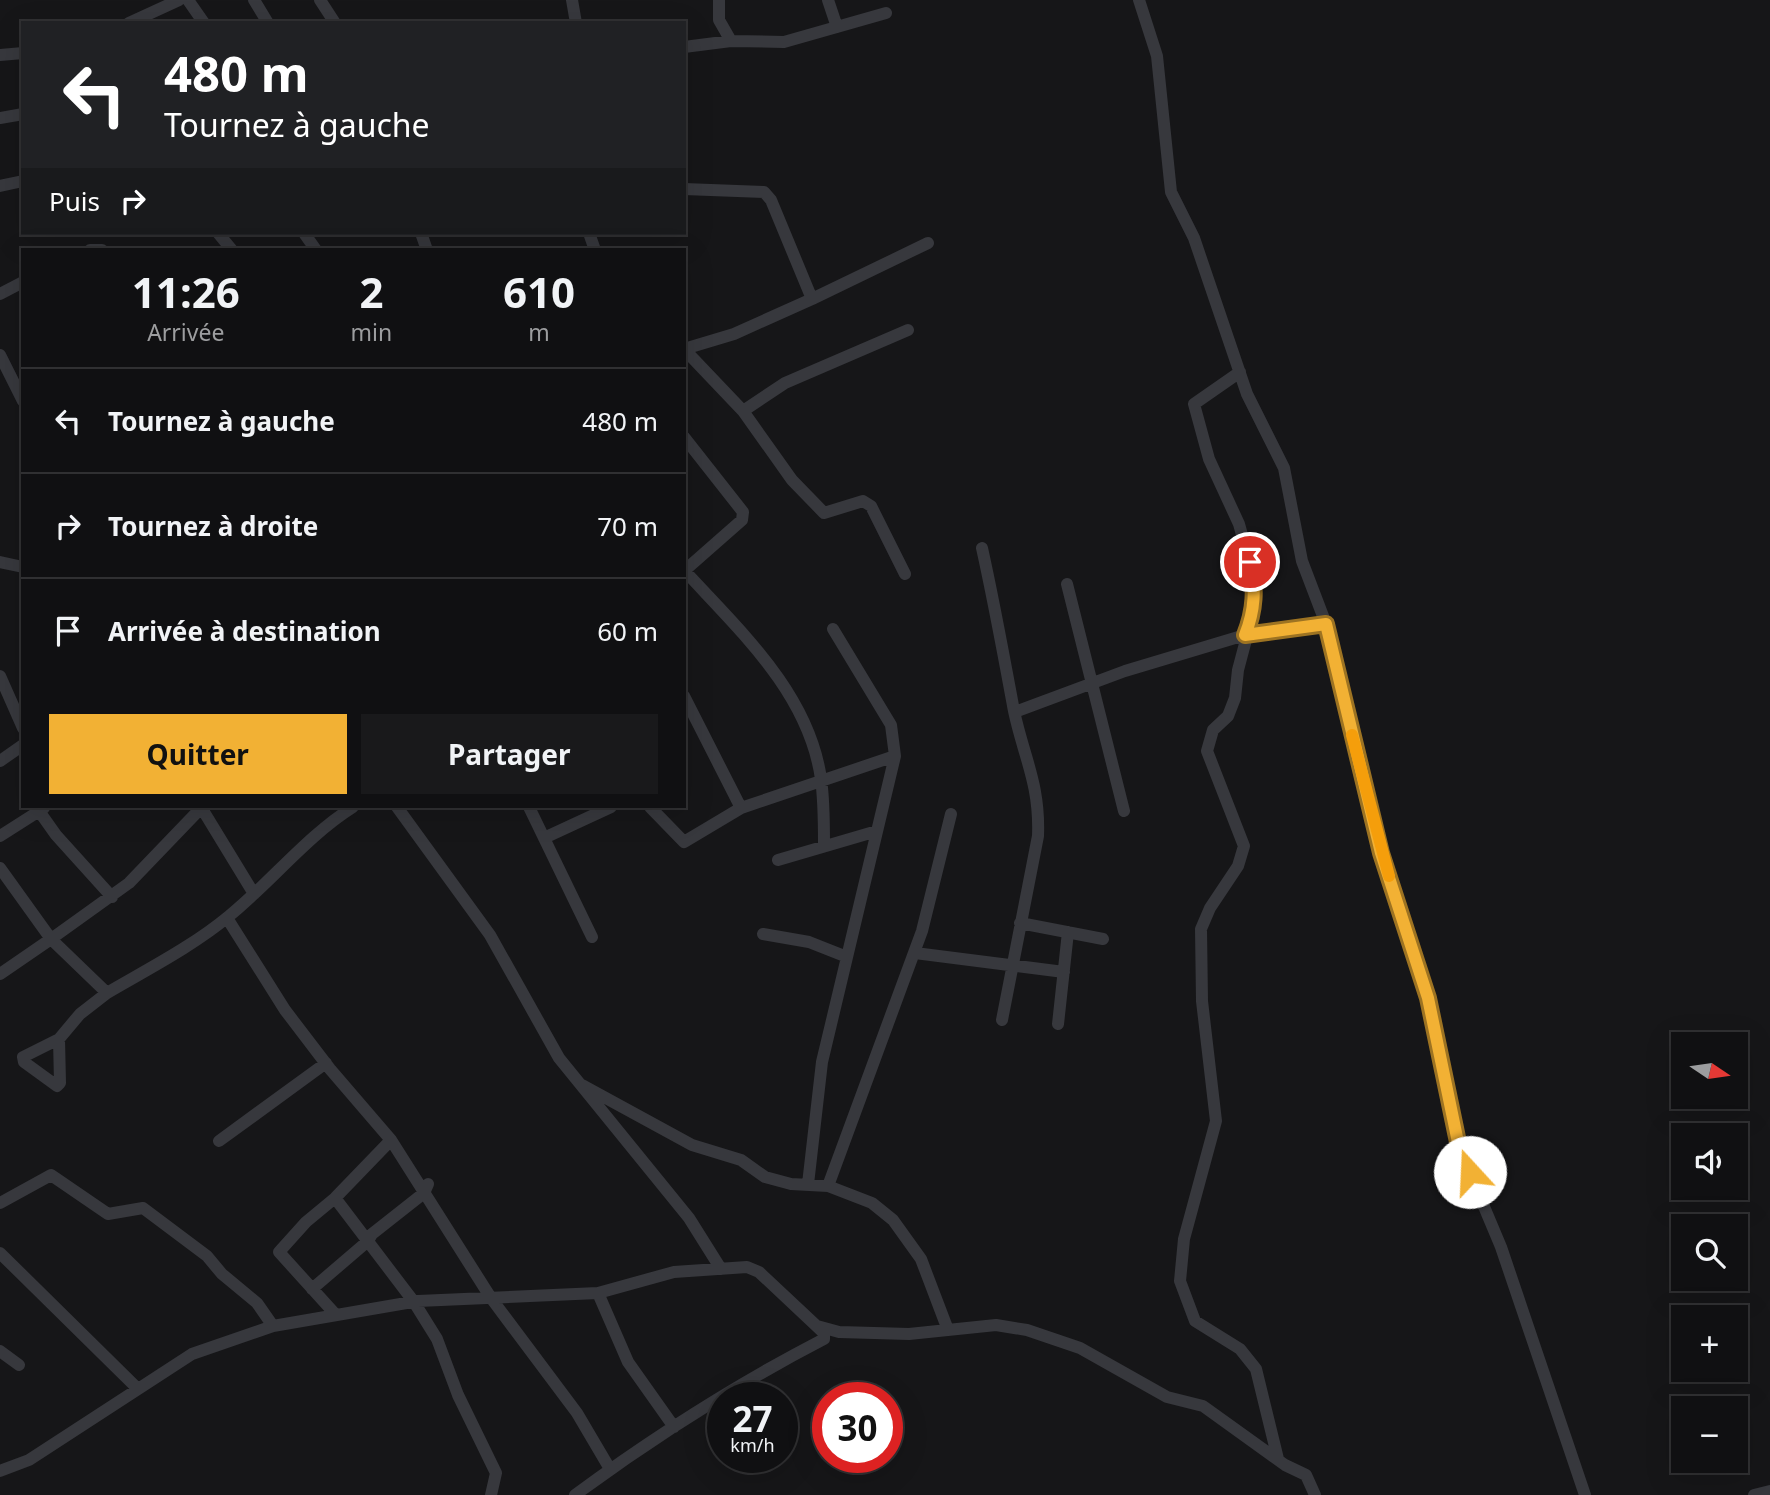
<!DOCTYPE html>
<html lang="fr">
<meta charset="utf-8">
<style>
:root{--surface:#101012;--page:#19191b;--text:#f1f3f6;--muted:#9c9d9f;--line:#303032;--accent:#f2b134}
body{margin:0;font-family:"Noto Sans",sans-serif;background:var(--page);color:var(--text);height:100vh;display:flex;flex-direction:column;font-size:26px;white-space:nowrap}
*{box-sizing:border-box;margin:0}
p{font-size:23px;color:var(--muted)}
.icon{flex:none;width:38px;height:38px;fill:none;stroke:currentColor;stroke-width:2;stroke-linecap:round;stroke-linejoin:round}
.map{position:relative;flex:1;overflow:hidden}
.drawer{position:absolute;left:21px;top:248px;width:665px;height:560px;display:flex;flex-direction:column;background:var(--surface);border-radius:0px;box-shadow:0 7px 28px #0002,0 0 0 2px var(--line)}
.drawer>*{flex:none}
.banner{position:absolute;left:21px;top:21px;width:665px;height:214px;border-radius:0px;box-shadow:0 7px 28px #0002,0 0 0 2px var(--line);background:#202124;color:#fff;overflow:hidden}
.needle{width:46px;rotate:103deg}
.controls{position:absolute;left:1671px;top:1032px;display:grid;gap:14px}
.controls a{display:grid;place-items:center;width:77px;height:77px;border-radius:0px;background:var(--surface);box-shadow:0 7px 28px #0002,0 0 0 2px var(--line);font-size:35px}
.speed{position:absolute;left:707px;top:1382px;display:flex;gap:14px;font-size:35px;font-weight:700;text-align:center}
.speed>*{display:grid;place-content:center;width:91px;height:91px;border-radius:50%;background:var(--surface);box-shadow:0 7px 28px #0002,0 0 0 2px var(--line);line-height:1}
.speed small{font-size:18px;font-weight:400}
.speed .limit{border:10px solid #d22;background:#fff;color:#111}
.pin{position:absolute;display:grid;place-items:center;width:60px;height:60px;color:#fff;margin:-30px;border:4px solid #fff;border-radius:50%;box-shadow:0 2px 7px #0007}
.me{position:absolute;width:77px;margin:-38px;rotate:340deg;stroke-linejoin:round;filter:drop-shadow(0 0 5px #0008)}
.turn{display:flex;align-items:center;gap:24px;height:147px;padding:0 28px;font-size:32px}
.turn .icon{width:91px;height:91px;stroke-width:2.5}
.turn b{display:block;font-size:49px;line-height:60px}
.then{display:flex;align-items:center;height:66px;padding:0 28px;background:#0003;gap:14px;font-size:26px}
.eta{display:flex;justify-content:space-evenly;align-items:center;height:119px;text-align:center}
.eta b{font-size:42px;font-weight:700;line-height:49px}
.button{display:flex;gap:14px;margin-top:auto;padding:14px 28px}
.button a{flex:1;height:80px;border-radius:0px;background:var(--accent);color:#111;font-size:28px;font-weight:700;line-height:80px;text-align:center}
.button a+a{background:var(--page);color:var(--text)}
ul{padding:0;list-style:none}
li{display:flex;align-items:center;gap:21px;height:105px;padding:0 28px;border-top:2px solid var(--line)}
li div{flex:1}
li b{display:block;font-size:26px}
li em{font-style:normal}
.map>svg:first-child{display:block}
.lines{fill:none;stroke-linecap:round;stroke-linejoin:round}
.minor{stroke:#37383d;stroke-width:12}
.route-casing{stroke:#9d7322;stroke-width:18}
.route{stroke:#f2b134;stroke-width:12}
.slow{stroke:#f59e0b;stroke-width:12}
</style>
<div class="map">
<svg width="1770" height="1495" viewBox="0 0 1770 1495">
<rect width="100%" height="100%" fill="#161618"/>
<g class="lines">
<path class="minor" d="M188,0L204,23
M254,0L268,23
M320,0L335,23
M572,0L576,23
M719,0V20L731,41
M828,0L837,27
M1139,0L1157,56L1171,192L1194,238L1247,394L1284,468L1302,561L1326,624L1382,853L1428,998L1459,1147L1501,1247L1585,1495
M129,23L179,0
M684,47L731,41L784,42L886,13
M0,55L23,53
M0,118L23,114
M0,186L23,181
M684,189L764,192L771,200L812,299L928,243
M218,233L232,250
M304,233L316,250
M421,233L427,250
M589,233L595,250
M90,250H102
M0,294L23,282
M684,349L743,411L785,383L908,330
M684,349L734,334L812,299
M0,355L23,401
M1240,372L1194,404L1209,459L1239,524L1255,582L1251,621L1238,670L1235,698L1228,716L1213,730L1207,751L1244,846L1238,866L1210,908L1201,929L1202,1001L1216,1121L1184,1239L1180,1281L1195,1321L1240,1349L1256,1369L1278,1459
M743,411L792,480L824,513L863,501L871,506L905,574
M684,437L743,512L742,520L684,571
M982,548C994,602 1004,657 1014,711C1024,758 1040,784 1038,836L1002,1020
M0,562L23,567
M684,570C739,630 809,693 821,779C824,800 824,823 824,844
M1067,584L1124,811
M0,676L23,728
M684,696L741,808
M1015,712L1125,671L1245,635L1326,624
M0,761L23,745
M201,807L254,894
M397,807L490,935L559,1058L689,1218L721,1269
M529,807L592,937
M650,807L684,842L741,808L895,756
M39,811L56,835L112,897
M0,836L44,808
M544,838L611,807
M778,860L877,831
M0,868L51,939L129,883L202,807
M227,918L285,1010L330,1069L391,1140L491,1298L577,1413L610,1469
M1020,923L1103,939
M763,934L809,942L847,957
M915,953L1064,972
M0,974L51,939L107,993C148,969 193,946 229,916C272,881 307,836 353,807
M1058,1024L1068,932
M59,1039L60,1083L57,1086L24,1062L23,1057L59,1039L80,1014L107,993
M582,1085L692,1145L741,1160L765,1177L791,1184L828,1186L872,1203L893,1220L921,1259L948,1330
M219,1141L326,1063
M808,1184L822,1062L895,756L891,725L833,629
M828,1186L922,931L951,814
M335,1198L414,1302L437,1339L458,1395L496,1473L491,1495
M0,1203L51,1175L108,1214L143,1208L207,1256L222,1274L257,1303L273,1326
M0,1253L138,1389
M312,1289L368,1241L372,1234L424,1193L428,1184
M598,1293L628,1362L674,1427
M336,1315L279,1252L306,1222L335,1198L391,1140
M817,1326L839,1332L909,1334L996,1325L1027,1330L1080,1348L1167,1397L1203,1406L1285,1465L1306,1475L1315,1495
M0,1351L19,1365
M0,1471L29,1460L192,1354L273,1326L418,1301L598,1293L674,1272L747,1267L759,1272L824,1333V1339C737,1384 654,1437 575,1495
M1754,1495L1770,1491"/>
</g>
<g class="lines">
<defs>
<path id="route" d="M1250,562C1256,588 1255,610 1245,635L1326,624L1381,853L1428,998L1459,1147L1470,1172"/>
</defs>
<use href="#route" class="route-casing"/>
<use href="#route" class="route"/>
<path class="slow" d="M1352,735L1389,876"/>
</g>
</svg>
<div class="controls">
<a><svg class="needle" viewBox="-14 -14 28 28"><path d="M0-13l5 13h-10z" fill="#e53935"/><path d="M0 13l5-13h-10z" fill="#9c9d9f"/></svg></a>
<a><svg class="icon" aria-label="sound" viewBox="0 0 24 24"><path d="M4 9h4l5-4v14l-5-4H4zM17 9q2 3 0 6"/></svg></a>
<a><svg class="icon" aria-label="search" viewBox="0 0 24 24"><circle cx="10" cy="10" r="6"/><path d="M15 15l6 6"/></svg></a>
<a>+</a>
<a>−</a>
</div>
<div class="speed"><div>27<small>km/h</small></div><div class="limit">30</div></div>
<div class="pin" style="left:1250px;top:562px;background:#d93025"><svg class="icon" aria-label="arrive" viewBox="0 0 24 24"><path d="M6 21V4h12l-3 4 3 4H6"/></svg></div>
<svg class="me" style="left:1470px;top:1172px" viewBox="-20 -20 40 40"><circle r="19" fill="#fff"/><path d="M0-13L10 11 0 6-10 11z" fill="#f2b134"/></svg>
<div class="banner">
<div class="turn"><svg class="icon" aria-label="left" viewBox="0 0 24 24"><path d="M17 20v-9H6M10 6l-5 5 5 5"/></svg><div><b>480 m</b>Tournez à gauche</div></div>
<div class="then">Puis<svg class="icon" aria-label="right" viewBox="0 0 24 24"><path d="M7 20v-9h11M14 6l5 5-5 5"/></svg></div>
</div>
<section class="drawer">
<div class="eta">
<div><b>11:26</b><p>Arrivée</p></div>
<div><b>2</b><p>min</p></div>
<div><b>610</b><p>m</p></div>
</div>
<ul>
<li><svg class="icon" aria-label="left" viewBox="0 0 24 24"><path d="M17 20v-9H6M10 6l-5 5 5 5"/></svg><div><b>Tournez à gauche</b></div><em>480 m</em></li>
<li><svg class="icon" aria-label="right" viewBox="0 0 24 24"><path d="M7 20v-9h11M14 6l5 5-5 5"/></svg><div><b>Tournez à droite</b></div><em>70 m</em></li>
<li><svg class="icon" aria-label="arrive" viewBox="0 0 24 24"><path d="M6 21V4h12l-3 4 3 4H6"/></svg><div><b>Arrivée à destination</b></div><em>60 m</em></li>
</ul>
<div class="button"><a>Quitter</a><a>Partager</a></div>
</section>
</div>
